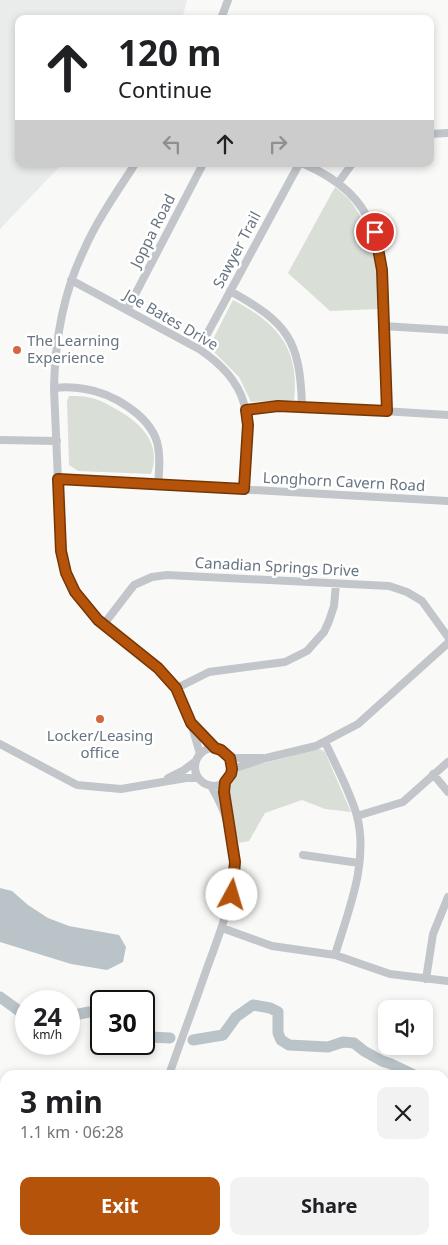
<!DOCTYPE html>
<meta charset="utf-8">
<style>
:root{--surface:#fff;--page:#f2f2f2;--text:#202124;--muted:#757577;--accent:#b45309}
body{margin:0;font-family:"Noto Sans",sans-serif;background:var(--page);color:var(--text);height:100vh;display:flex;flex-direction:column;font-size:19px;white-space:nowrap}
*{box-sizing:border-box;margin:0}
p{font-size:16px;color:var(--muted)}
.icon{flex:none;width:28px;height:28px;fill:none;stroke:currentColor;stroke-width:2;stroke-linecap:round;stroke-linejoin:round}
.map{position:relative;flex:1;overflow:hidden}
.panel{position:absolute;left:0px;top:1070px;width:449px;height:175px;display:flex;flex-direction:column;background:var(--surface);border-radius:15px 15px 0 0;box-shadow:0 2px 8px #0003}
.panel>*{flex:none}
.hud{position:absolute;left:15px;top:15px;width:419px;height:152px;border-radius:10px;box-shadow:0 2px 8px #0003;background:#fff;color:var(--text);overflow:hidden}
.fabs{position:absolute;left:378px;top:1000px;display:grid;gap:10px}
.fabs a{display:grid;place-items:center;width:55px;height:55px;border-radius:10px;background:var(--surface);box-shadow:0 2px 8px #0003;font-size:25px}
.speed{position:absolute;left:15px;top:990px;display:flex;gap:10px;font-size:25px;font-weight:700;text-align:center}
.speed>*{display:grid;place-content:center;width:65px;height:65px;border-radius:50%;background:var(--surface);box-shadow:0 2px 8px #0003;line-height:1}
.speed small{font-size:12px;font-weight:400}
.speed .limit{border:2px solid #111;border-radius:8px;background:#fff;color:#111}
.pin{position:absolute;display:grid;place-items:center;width:42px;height:42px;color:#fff;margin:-21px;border:2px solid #fff;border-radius:50%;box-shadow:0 1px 5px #0007}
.me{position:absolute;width:55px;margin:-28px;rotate:6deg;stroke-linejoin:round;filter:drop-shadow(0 0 4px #0008)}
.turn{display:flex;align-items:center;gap:18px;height:105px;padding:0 20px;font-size:22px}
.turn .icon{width:65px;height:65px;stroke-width:2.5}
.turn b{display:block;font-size:35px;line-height:42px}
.lanes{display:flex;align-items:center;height:48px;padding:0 20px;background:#0003;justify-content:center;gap:25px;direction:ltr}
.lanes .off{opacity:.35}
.round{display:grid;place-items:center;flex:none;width:52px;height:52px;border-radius:10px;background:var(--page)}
.headline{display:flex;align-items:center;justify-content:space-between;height:85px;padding:0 20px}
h1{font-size:30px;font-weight:700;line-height:38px}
.button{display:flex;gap:10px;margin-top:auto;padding:10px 20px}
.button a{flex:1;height:58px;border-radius:10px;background:var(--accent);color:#fff;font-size:20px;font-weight:700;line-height:58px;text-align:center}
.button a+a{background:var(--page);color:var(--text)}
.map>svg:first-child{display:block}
.built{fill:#eaebeb}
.green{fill:#d9ded7}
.water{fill:#bac3c8}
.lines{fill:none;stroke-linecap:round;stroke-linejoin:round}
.river{stroke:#bac3c8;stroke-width:11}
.minor{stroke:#c2c5c9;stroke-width:8}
.tertiary{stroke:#c2c5c9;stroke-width:10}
.route-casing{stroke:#753606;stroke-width:12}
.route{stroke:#b45309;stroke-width:9}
.poi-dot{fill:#d3673f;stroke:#fff;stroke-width:2}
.labels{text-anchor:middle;stroke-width:5;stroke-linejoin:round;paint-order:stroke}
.street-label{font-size:15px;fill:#677480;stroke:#fff}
.poi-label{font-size:15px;fill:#677480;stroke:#fff;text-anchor:start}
</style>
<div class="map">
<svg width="448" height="1245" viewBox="0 0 448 1245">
<rect width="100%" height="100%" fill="#f9faf8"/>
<path class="built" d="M0,0H187L182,19H19V164H62L0,229Z"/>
<path class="green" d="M335,187C342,193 350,199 354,206C378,241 377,269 379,309L330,311L288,273Z
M233,300C277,323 300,348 294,400L251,402L239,377L209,347Z
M69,396C76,396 84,396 92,398C100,400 109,405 116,409C141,423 162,443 151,474L78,471L69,465L67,402Z
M320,749L325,752L327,757L351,812L325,809L302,800L265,813L249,841L239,843C234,828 223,800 227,785C229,779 235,774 240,769Z"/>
<path class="water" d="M0,888L12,891L28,905L48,918L69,926L119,935L126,947L123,962L107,970L71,964L0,942Z"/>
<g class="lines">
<path class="river" d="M0,997L26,1016
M69,1016L89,1012L101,1013
M144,1034L150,1037L170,1038
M193,1040L223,1035L236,1017L253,1005L270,1008L278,1012V1033L281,1040L289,1045L328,1047L343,1042L354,1043L364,1051L382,1061L391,1064L414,1075
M444,1090L448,1092"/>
<path class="minor" d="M221,19L228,0
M430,134L448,133
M135,164C118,190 96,222 84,250C63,293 55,339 54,388L61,551L66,573L75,592L98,620L158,668L177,688L191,723L200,754
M304,164C384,199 381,250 383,326C384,355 386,383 387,411
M338,183L352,164
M71,280L199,349C259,389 248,425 244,489
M230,291C288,323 300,340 302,406
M127,310L203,164
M383,326L448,330
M199,349L299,164
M54,388C64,387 74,387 85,389C112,393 149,415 157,442C161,456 159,471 158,485
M246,410L278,406H302L448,415
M0,440L57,441
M58,479L448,501
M104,624L134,585L152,577L167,575L389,586L407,592L422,601L448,637
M177,688L209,672L285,662L307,651L324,632L329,621L334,606L336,584
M193,724L215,748
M325,742C336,766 350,791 357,816C369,863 348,911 335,955
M0,744L77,785L121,789L186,778H198
M195 767a19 19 0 1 1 38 0a19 19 0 1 1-38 0Z
M230,758H262
M232,769L266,758L316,746L358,724L448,643
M433,774L448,792
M168,778L184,770L196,761
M225,782L224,792L227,815
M357,816L403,802L448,762
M303,855L359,863
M222,928L272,946L335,955L390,974L448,981
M426,979L433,934L448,897
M169,1075C181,1040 194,1006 206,971C231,902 252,855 211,786
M0,1201L5,1203
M444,1208L446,1200
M140,1240L165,1245
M34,1245L36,1240
M114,1245L115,1240
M431,1245L433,1240"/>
<path class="tertiary" d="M0,1126H5
M302,1240L310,1245"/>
</g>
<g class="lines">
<defs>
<path id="route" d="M232,895L235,862L224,792L225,782L231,774L232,769L230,758L221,750L215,748L191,723L176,688L158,668L98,620L75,592L66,573L61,551L58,479L244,489L248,425L246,410L278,406L387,411L382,270L375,232"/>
</defs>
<use href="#route" class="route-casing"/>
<use href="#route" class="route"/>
</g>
<g class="poi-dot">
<circle cx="17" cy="350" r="5"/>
<circle cx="100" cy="719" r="5"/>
</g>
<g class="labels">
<g class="street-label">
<text transform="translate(153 231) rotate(-63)" y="5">Joppa Road</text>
<text transform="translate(237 250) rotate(-62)" y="5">Sawyer Trail</text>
<text transform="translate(171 320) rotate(30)" y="5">Joe Bates Drive</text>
<text transform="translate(344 482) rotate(3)" y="5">Longhorn Cavern Road</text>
<text transform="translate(277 567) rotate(3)" y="5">Canadian Springs Drive</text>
</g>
<g class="poi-label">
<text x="27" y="346">The Learning<tspan x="27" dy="17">Experience</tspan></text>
<text x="100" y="741" text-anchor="middle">Locker/Leasing<tspan x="100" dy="17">office</tspan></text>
</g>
</g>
</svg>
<div class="fabs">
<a><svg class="icon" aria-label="sound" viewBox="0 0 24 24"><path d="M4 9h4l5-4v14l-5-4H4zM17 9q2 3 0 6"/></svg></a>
</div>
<div class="speed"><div>24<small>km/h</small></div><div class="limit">30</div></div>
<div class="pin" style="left:375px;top:232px;background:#d93025"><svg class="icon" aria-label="arrive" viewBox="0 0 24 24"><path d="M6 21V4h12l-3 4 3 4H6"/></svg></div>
<svg class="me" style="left:232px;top:895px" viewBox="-20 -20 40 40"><circle r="19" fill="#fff"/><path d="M0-13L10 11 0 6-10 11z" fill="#b45309"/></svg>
<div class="hud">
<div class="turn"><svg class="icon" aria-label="ahead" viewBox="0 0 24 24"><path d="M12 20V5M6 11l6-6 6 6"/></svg><div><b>120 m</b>Continue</div></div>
<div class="lanes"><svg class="icon off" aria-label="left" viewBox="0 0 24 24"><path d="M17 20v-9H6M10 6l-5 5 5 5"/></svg><svg class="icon" aria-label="ahead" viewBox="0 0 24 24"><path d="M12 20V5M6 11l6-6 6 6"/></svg><svg class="icon off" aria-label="right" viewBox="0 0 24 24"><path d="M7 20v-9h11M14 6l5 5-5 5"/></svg></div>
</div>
<section class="panel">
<div class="headline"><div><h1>3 min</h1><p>1.1 km · 06:28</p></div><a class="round"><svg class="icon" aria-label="close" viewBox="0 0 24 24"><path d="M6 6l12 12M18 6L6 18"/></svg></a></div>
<div class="button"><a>Exit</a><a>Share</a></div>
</section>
</div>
